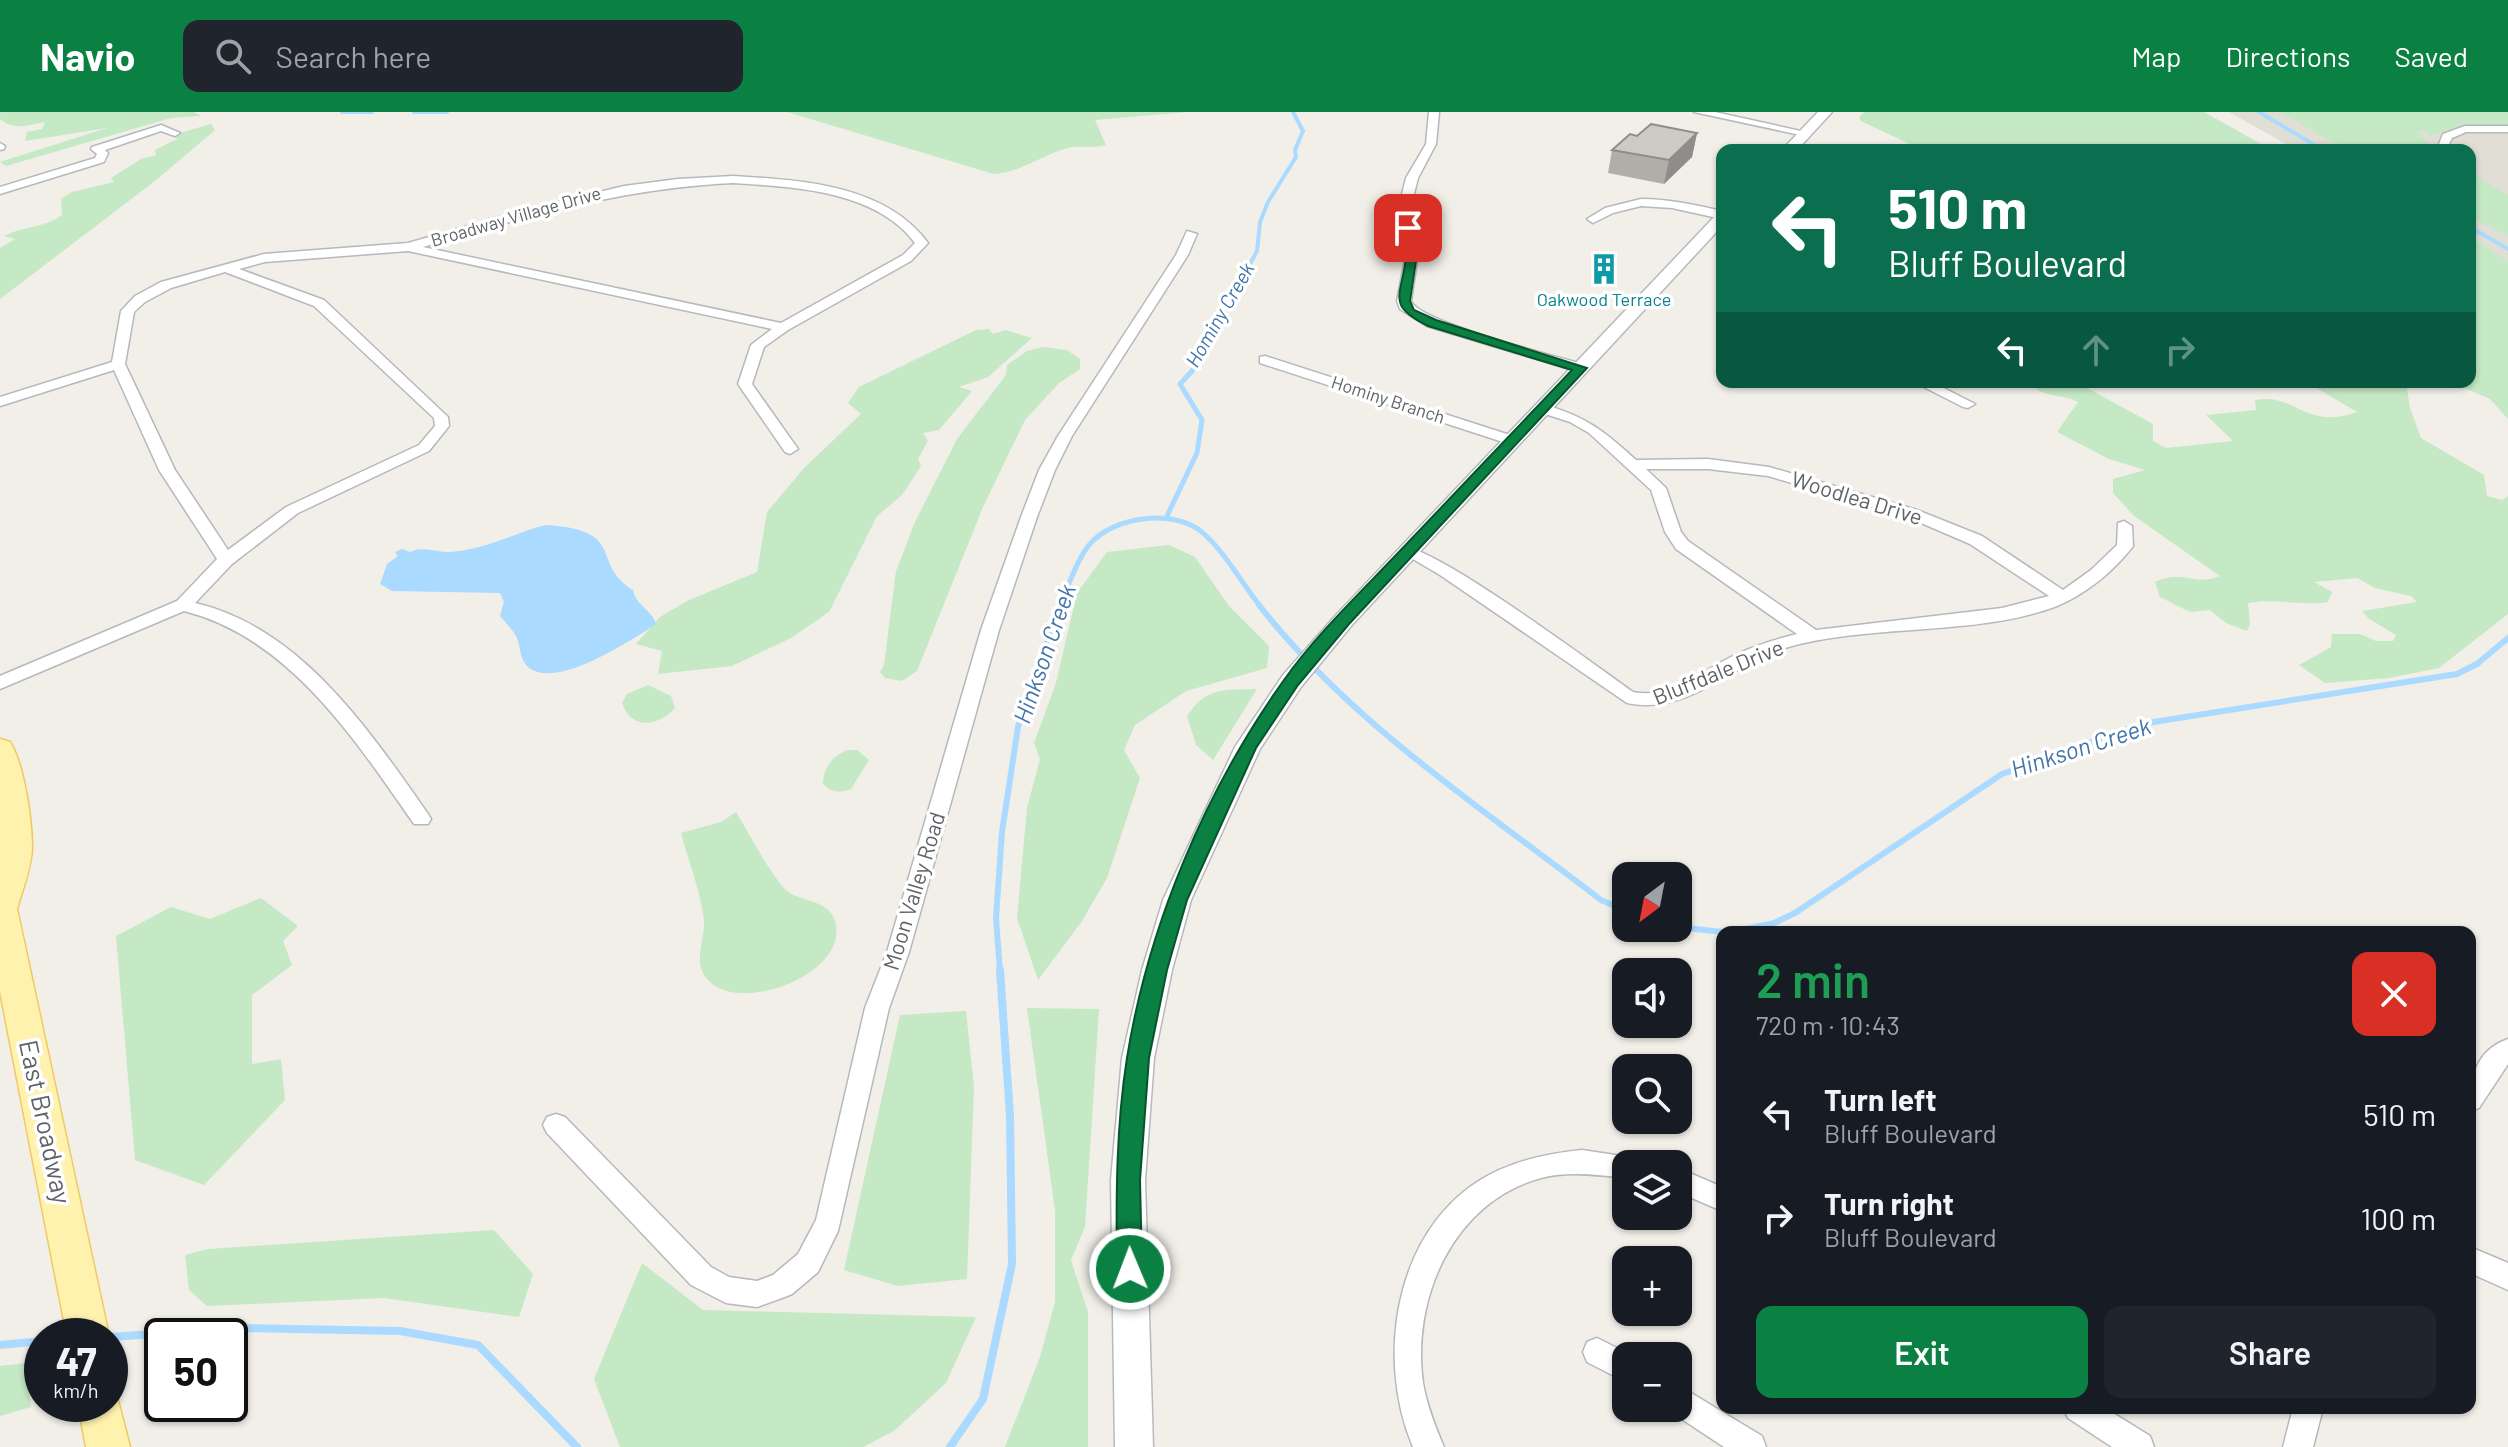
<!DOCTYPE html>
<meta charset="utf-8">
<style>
:root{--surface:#171b24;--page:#20242c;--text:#f1f3f6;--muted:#9ea1a6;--accent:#0b8043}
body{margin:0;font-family:Barlow,sans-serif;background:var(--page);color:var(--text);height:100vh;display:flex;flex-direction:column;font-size:30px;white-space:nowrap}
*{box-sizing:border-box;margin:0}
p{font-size:26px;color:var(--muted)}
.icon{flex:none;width:44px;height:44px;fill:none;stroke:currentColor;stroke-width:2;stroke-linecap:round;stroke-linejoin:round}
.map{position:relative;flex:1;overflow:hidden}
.sheet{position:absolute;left:1716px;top:814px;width:760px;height:488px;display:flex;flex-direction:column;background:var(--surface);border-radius:16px;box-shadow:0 2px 6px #0004}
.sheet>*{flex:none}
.top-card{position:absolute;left:1716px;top:32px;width:760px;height:244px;border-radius:16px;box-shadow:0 2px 6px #0004;background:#0b6e4f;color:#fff;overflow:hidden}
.needle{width:52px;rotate:212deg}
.fabs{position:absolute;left:1612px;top:750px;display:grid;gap:16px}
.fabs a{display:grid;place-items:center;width:80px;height:80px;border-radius:16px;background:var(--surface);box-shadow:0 2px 6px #0004;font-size:40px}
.speed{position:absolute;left:24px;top:1206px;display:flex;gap:16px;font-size:40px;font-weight:700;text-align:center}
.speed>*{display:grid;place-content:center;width:104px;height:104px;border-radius:50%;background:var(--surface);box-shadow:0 2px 6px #0004;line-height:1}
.speed small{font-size:20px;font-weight:400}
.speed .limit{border:4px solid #111;border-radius:12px;background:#fff;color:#111}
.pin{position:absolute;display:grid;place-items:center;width:68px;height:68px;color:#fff;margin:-34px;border-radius:16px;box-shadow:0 4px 12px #0006}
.me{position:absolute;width:88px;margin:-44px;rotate:359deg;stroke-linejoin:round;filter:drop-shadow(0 0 6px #0008)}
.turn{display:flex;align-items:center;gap:28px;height:168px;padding:0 40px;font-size:36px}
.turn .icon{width:104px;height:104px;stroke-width:2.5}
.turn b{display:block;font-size:56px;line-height:68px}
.lanes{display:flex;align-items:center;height:76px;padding:0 40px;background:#0003;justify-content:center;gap:40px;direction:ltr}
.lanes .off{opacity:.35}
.round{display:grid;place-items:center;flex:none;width:84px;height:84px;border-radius:16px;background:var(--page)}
.overview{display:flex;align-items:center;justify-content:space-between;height:136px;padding:0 40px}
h1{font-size:48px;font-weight:600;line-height:60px;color:#1e9e55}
.cta{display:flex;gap:16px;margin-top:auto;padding:16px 40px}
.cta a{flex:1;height:92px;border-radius:16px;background:var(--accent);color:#fff;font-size:32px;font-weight:600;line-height:92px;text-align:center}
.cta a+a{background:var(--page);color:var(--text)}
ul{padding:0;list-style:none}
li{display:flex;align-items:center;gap:24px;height:104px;padding:0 40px}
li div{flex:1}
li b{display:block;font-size:30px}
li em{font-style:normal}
header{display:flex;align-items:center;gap:48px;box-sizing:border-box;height:112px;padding:0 40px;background:var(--accent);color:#fff}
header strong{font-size:38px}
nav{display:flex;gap:44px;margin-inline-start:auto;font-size:28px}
.search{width:560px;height:72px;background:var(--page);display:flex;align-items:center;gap:20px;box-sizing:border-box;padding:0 28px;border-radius:16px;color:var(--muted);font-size:30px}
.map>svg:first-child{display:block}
.education{fill:#e1ded6}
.green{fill:#c5e8c5}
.water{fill:#aadaff}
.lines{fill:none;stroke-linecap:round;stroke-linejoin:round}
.stream-far3{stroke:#aadaff;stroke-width:4}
.stream-far2{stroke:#aadaff;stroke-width:5}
.stream-far1{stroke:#aadaff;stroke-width:6}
.stream{stroke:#aadaff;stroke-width:8}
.minor-casing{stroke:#b5b8bc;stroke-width:3}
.secondary-casing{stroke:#b6babf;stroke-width:3}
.primary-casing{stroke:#f2c960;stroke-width:3}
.minor{fill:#fff;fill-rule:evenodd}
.secondary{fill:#fff;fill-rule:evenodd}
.primary{fill:#fff2af;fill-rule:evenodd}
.wall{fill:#afaea9}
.shaded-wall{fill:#8f8d8a}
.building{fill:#cccac5;stroke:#8f8d8a;stroke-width:2}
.route{fill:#0b8043;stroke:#07532c;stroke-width:2}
.labels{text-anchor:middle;stroke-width:7;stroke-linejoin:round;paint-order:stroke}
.far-street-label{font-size:18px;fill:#5f6368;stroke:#fff}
.far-culture-label{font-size:18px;fill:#0d838f;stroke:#fff}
.far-water-label{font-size:20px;font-style:italic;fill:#4174aa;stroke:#fff}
.street-label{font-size:22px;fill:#5f6368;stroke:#fff}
.water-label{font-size:24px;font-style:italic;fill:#4174aa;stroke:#fff}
.near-street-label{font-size:26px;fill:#5f6368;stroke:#fff}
</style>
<header>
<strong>Navio</strong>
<div class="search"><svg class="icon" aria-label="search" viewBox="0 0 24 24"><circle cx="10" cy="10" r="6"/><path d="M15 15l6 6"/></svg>Search here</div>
<nav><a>Map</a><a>Directions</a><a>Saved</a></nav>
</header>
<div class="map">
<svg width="2508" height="1335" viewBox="0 0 2508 1335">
<rect width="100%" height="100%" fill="#f1efe8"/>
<path class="education" d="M2229,0H2508V155L2470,134V38H2297Z"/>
<path class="green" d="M0,0H194L201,4L171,6L6,54L0,50L107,16L25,29L27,20L42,17L45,10C28,13 15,19 0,7Z
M787,0H1188L1095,8L1106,33C1091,37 1080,33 1068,36C1042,43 1021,60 994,62Z
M1864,0H2204L2272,38H1922L1861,9L1859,5Z
M2280,0H2508V14L2454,16L2430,24L2424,18L2417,20L2435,38H2347Z
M211,12L215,18L155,69L0,187V136L15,127L4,124C23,114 45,116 62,103L61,87L72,80L114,70L111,66L141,47L156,43L155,38L177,27L173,23Z
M2470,61L2508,83V124L2470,104Z
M2470,125L2508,149V307L2490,287L2451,270H2470Z
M989,217L993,222L1005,218L1032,226L988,265L959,275L972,279L939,318L923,321L928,329L918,347L921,354L902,383L877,404L829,500L791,526L732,554L658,562L662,539L636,532L660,505L687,489L757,460L767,400L804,356L861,302L848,291L859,275L976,218Z
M1042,235L1067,238L1080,247V257L1059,271L1025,308L983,395L917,559L902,569L885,566L880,560L884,553L896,459L915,410L957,327L1006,263L1007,253L1027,239Z
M2030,270H2091L2080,272L2153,312V329L2166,336L2233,329L2206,303L2256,298L2255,288C2296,280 2305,319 2357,300L2313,274L2345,270H2406L2410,296L2421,326L2484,363L2487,384L2502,388L2508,384V502L2439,556L2389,566L2325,571L2299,553L2331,535L2332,522H2360L2376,529H2393L2396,523L2368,506L2362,499L2417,490L2411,484L2375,476L2357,466L2314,470L2332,480L2328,490C2301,494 2276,486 2248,491L2250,512L2247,519L2226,511L2210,498L2190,500L2160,485L2155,470C2184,457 2193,475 2220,464L2134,404L2113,381V367L2145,358L2109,347L2057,320L2078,290C2062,281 2041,287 2030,270Z
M1169,433L1195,445L1229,494L1269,534L1267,556L1186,579L1135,613L1124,638L1140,666L1107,766L1082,809L1038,868L1017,806L1027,696L1040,647L1034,631L1056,571L1077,481L1107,440Z
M648,573L671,584L675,596C658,615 631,618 622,591L627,582Z
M1257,577L1213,648L1196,633L1187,604C1206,575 1224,578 1257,577Z
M848,638H857L869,648L851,677C839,681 832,681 823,672C823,656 833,643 848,638Z
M736,700C749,721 769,760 785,777C799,791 828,786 835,809C851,861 740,904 708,868C692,851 705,829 704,809C702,783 688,748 681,721L721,710Z
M261,786L298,814L283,829L292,853L252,883V952L281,947L285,988L204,1073L135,1048L116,824L171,795L210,807Z
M1027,896L1099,897L1085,1115L1071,1148L1088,1200V1335H1005L1040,1245L1055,1190V1098Z
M966,899L974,975L967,1167L898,1174L844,1158L900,903Z
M494,1118L533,1162L519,1205L384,1186L207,1194L189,1178L185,1143L208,1137Z
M642,1151L703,1198L976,1205L946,1271L894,1319L863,1335H620L594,1267Z
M26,1251L31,1295L0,1304V1254Z"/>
<path class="water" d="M545,413C629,418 589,451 633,478C635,492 651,498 656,511L652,515C627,530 552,581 526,553C519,545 521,533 516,524C512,517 505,510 500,504L504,490L500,481L392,479L380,472L387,452L398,444L395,440L402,437L410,440C422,434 435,440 447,440C482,439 512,422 545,413Z"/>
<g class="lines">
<path class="stream-far3" d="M342,0H372
M414,0H447
M2259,0L2323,38
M2470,115L2508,137
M1216,215L1257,139L1260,110L1268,90L1296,45L1295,38L1303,19L1293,0"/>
<path class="stream-far2" d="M1167,404L1197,341L1202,308L1180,272L1192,259L1217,213
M1059,495C1068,476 1076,449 1089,433C1113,404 1175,396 1203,421C1224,439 1243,473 1261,495"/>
<path class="stream-far1" d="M1259,493C1352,612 1482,696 1601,788L1626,799
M1678,815L1722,820
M1732,820L1774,811L1795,801L2002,662L2141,612L2457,562L2477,552L2508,526
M1000,860L996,806L1002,720L1018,615L1060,493"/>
<path class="stream" d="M110,1225L243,1216L400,1219L478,1233L577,1335
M0,1233L42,1229
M950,1335L983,1287L1012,1152L1010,1004L1000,858"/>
<defs>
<path id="minor" d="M1429,0H1439L1436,32L1418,66L1413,86L1418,142L1411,189C1419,210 1558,245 1586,253V259H1576L1427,214L1400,197L1397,189L1406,142L1401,86L1406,66L1426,32Z
M1694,0H1715L1810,21L1805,24Z
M161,13L180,21L175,24L161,19L105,38L108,41L104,50L0,82V75L95,46L97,42L91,37L92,35Z
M2508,14V20H2466L2452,26L2448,34L2439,32L2443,22L2465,14Z
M0,31L5,34L4,37L0,38Z
M733,64C799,68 885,72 928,131L911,149L788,218L764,235L752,272L798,337L790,342L785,340L738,272L751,233L772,217L408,139L265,150L239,157L324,188L448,305L449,314L429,339L298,401L232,452L195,491C300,515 370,619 428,702L431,707L428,712H414C356,629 289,525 184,499L0,577V564L177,489L217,447L159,358L114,258L0,294V285L112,250L121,199L135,184L161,170L264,142L408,131L513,101L624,74L678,67ZM733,71C793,75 876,78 915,131L903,143L781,211L423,135C526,104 625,76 733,71ZM225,160L314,194L434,306L435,314L419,333L286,395L228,438L175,358L125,252L134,200L145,190L171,176Z
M1641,87C1669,87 1695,93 1722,99V107L1672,96L1641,94L1613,101L1593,111L1587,107L1605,96Z
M1187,119L1197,122L1188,143L1072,324L1055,358L1037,405L999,518L909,840L889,896L838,1119L818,1160L792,1182L782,1186L757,1195L726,1191L691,1173L547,1021L543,1013L547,1005L556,1002L565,1005L711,1155L729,1165L757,1169L773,1163L798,1142L816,1108L865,896L887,840L981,518L1021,405L1039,358L1058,324L1176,143Z
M1265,244L1516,325L1519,328L1511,333L1506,331L1260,251V245Z
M1914,270H1932L1975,292L1968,296L1963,295Z
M1544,293C1586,304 1605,320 1636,348L1708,347L1769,355L1917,398L1982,424L2063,478L2091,458L2117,433L2118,411L2124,409L2132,414L2133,434C2114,459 2086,482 2057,494C1977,525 1870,511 1785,536C1732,553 1686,604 1627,591L1440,463L1401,440L1403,436C1430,430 1600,557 1633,580C1672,588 1704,557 1737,542C1757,533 1777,527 1797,522L1676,437L1665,420L1651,378L1589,321L1570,310L1539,300L1537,297ZM1646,357H1708L1768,364L1905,404L1970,432L2049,484L2002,496L1816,518L1688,429L1681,420L1666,376Z
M2508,927V952L2479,996L2470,999C2470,968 2474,939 2508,927Z
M1582,1038L1635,1046L1638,1052H1626V1066C1598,1063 1569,1059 1541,1066C1453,1090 1411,1187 1423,1271C1427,1294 1435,1314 1444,1335H1413C1373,1241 1397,1104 1499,1058C1526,1046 1553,1041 1582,1038Z
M1678,1056L1722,1075V1099L1678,1080Z
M2470,1135L2508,1151V1178L2470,1161Z
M1597,1226L1633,1244H1626V1270L1587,1250L1583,1240L1587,1230Z
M1678,1273L1762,1324L1766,1335H1724L1668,1298L1667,1296H1678Z
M2063,1296H2105L2150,1324L2154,1335H2112L2068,1306Z
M2293,1296H2323L2313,1335H2283Z"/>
<path id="secondary" d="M1818,0H1832L1797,38H1782Z
M1722,100V114L1352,513L1301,575L1260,637L1191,788L1172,858L1154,946L1145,1068L1153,1335H1115L1111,1068L1122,946L1142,858L1163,788L1235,635L1283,563L1336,503L1717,102Z"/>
<path id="primary" d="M0,627L10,630C24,652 32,708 32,735C32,754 22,779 17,797L109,1224H67L0,879Z
M110,1274L115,1277L130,1335H86L78,1292H110Z"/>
</defs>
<use href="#minor" class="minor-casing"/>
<use href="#secondary" class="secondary-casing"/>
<use href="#primary" class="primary-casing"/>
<use href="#minor" class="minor"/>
<use href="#secondary" class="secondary"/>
<use href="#primary" class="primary"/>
</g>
<path class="wall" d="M1697,21L1692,45L1664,72L1608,61L1612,38L1637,24Z"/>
<path class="shaded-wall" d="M1697,21L1692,45L1664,72L1669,48Z"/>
<path class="building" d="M1651,12L1697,21L1669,48L1612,38L1630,22L1637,24Z"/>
<path class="route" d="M1404,113L1413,116L1417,142L1410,189L1414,198L1436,208L1587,256L1349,512L1298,573L1256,636L1187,788L1167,858L1149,946L1140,1068L1142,1157L1139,1166L1130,1169L1121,1166L1117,1157C1116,1087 1116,1015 1127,946C1148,814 1206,677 1284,568C1316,523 1358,483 1397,442C1455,381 1514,319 1572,258L1428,214C1385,193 1402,184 1406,145C1407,134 1402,123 1404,113Z"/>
<defs>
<symbol id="building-bare" viewBox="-9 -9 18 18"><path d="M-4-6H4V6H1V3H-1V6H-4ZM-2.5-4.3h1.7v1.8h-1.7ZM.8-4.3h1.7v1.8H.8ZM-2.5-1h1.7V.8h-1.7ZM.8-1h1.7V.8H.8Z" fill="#0f9aa8" stroke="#fff" stroke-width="2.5" paint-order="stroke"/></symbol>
</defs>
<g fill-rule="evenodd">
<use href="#building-bare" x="1582" y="135" width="44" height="44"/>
</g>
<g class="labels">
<g class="far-street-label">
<text transform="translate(516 105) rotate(-16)" y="6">Broadway Village Drive</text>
<text transform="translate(1388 288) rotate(18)" y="6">Hominy Branch</text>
</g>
<g class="far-culture-label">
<text x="1604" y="194">Oakwood Terrace</text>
</g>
<g class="far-water-label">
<text transform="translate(1220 203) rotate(-60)" y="7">Hominy Creek</text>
</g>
<g class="street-label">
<text transform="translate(1857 386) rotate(17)" y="8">Woodlea Drive</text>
<text transform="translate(1718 560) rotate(-22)" y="8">Bluffdale Drive</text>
<text transform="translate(914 779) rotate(-73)" y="8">Moon Valley Road</text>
</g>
<g class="water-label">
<text transform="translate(1045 542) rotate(-71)" y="8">Hinkson Creek</text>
<text transform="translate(2081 636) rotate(-18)" y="8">Hinkson Creek</text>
</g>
<g class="near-street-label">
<text transform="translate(45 1010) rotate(78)" y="9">East Broadway</text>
</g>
</g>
</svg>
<div class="fabs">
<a><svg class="needle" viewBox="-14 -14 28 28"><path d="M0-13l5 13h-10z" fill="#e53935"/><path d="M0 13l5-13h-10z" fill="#9ea1a6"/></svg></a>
<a><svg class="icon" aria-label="sound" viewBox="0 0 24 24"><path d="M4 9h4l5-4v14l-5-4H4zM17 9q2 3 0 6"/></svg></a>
<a><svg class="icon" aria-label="search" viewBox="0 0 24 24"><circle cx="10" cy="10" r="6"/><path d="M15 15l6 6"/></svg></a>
<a><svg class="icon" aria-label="layers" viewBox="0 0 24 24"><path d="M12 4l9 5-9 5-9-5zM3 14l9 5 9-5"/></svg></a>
<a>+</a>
<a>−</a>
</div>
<div class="speed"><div>47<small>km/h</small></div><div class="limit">50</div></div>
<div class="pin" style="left:1408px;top:116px;background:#d93025"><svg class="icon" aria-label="arrive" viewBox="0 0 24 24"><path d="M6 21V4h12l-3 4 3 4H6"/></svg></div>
<svg class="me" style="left:1130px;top:1157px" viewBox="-20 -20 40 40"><circle r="17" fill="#0b8043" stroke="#fff" stroke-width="3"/><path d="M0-11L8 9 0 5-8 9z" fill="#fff"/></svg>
<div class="top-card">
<div class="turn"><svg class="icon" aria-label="left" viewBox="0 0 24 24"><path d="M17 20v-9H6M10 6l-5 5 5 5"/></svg><div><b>510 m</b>Bluff Boulevard</div></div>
<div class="lanes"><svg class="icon" aria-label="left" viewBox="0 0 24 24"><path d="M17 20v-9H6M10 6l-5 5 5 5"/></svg><svg class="icon off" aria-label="ahead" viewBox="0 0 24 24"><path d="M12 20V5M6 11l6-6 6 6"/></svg><svg class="icon off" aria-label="right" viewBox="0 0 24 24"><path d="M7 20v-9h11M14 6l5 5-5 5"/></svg></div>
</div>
<section class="sheet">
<div class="overview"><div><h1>2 min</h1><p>720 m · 10:43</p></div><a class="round" style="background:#d93025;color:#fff"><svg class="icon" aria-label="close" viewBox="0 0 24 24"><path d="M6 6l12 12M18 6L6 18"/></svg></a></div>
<ul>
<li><svg class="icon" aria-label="left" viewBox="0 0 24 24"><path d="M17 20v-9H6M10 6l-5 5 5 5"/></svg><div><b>Turn left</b><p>Bluff Boulevard</p></div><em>510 m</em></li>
<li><svg class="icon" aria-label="right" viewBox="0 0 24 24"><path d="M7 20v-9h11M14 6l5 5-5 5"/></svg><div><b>Turn right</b><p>Bluff Boulevard</p></div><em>100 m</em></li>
</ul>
<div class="cta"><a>Exit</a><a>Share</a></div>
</section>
</div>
